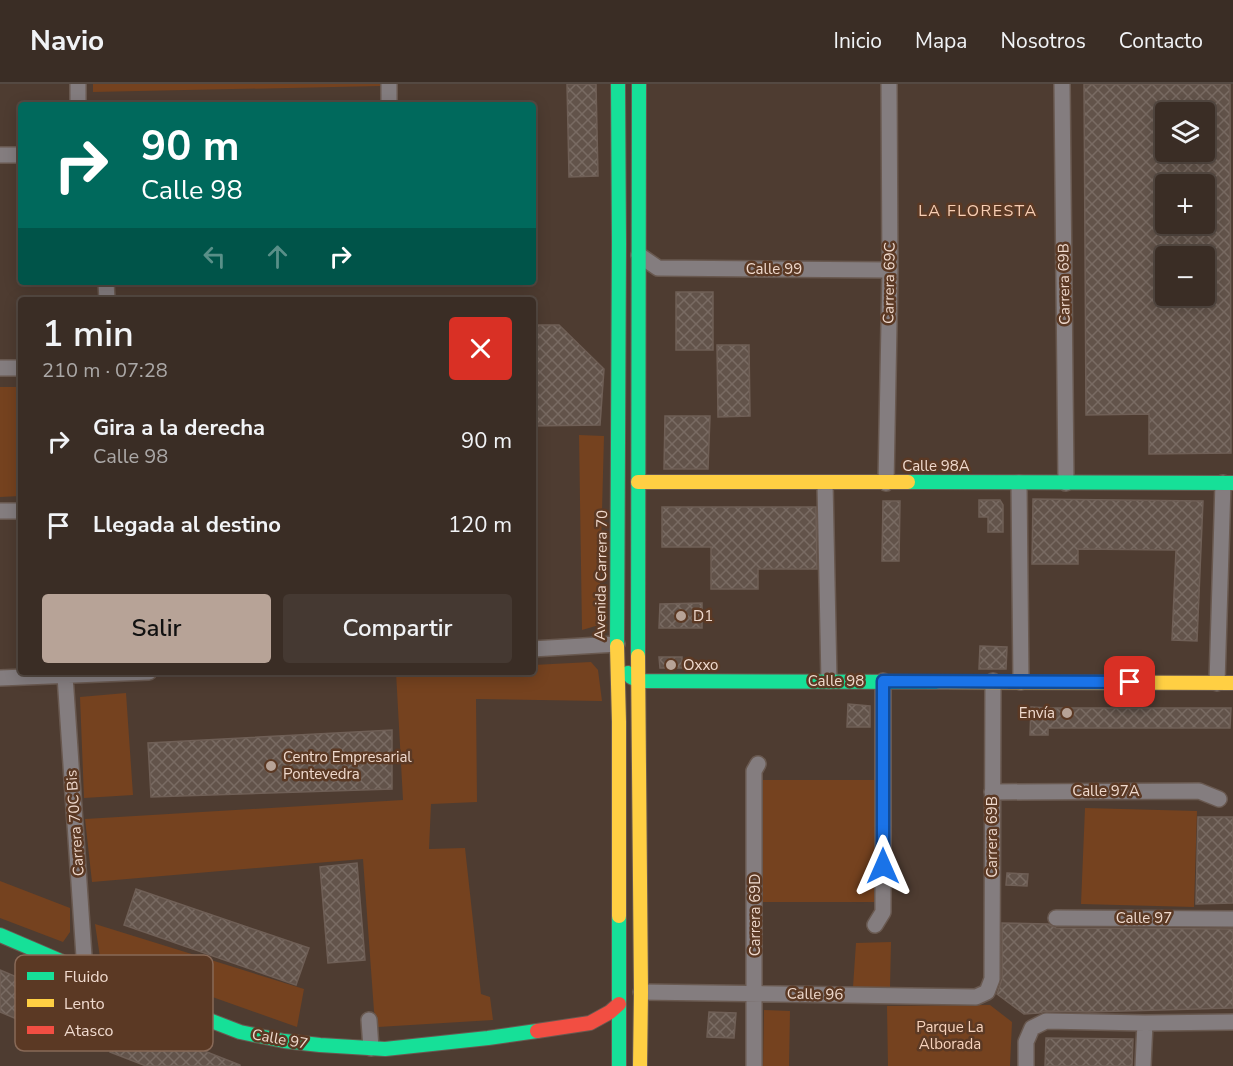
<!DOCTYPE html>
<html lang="es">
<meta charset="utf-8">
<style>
:root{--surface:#3a2d25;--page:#453932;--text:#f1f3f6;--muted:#aba8a7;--line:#544942;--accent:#b7a397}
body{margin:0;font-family:"Nunito Sans",sans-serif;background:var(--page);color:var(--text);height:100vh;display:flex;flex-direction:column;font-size:22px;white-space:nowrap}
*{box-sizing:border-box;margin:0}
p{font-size:20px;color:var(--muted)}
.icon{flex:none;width:33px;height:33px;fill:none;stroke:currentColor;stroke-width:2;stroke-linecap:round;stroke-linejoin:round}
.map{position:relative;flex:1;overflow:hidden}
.details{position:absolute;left:18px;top:213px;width:518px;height:378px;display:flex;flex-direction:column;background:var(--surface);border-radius:6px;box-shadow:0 3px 15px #0003,0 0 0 2px var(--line)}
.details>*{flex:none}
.banner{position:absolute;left:18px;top:18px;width:518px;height:183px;border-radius:6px;box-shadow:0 3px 15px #0003,0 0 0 2px var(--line);background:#00695c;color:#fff;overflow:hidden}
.tools{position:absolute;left:1155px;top:18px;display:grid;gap:12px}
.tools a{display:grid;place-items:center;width:60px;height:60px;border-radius:6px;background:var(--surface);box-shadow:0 3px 15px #0003,0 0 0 2px var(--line);font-size:30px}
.pin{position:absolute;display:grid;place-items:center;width:51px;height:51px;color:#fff;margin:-26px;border-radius:12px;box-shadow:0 3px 9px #0006}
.me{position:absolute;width:66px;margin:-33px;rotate:0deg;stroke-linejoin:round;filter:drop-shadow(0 0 4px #0008)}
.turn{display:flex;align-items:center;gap:21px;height:126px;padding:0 24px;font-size:27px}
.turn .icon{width:78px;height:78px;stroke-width:2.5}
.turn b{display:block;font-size:42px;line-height:51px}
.lanes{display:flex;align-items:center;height:57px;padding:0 24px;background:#0003;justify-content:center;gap:30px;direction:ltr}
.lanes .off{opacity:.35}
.round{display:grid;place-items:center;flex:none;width:63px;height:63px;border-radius:6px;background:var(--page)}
.overview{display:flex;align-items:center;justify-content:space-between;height:102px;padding:0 24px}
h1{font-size:36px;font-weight:600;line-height:45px}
.button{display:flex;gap:12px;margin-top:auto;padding:12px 24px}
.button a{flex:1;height:69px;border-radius:6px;background:var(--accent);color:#111;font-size:24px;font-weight:600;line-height:69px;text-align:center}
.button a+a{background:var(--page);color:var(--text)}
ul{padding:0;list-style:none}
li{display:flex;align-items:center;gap:18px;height:84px;padding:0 24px}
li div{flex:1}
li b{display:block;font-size:22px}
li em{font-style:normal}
header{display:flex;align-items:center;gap:36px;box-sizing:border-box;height:84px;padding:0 30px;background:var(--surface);border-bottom:2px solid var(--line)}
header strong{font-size:28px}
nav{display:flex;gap:33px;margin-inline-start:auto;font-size:21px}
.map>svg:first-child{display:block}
.green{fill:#75421f}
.building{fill:url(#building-cross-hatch);stroke:#6f5f56;stroke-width:1.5;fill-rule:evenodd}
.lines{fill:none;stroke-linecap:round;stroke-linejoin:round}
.street-casing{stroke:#695950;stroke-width:18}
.fast-casing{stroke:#695950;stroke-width:16}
.slow-casing{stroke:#695950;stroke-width:16}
.jam-casing{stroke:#695950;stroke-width:16}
.street{stroke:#847d7f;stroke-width:15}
.fast{stroke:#16e098;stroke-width:14}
.slow{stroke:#ffcf43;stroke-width:14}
.jam{stroke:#f24e42;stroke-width:14}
.route-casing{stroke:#114b97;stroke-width:15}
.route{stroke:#1a73e8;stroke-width:10}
.poi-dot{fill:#b7a397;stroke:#5b3924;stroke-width:2}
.labels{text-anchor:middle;stroke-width:5;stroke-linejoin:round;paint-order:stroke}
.street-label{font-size:15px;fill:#f0dace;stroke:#5b3924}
.poi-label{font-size:15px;fill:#f0dace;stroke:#5b3924;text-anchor:start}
.park-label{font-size:15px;fill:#f7d3bd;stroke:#5b3924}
.neighbourhood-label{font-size:16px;letter-spacing:1.5px;fill:#f8ceb4;stroke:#5b3924}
.key{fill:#5b3924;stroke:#886957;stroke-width:1.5}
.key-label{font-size:16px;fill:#f0dace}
</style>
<header>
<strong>Navio</strong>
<nav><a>Inicio</a><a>Mapa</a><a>Nosotros</a><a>Contacto</a></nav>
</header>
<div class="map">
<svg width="1233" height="982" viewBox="0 0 1233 982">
<defs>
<pattern id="building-cross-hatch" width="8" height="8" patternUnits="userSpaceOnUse" patternTransform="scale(1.5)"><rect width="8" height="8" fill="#62534a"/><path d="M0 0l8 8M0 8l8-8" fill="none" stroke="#796b63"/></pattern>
</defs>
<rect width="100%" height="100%" fill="#4e3c31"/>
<path class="green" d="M93,0H381V2L93,8Z
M0,303H21V412L0,413Z
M579,351L604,352L599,541L582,546Z
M591,578L598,586L602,617L476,615L477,718L431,720L429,765L465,764L481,910L490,913L493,936L378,943L374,927L363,775L92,798L85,735L403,716L396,588H532L533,581Z
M126,609L133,711L84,714L80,613Z
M758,696H874V818H758Z
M1085,724L1197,727L1194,823L1081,820Z
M0,797L70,824V848L63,858L0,834Z
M95,840L304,905L297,943L100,873Z
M891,858L890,904L853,903L856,859Z
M990,921L1012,938L1010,982H888L887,922Z
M764,926L790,927L789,982H763Z"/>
<path class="building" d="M567,0H596L598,92L569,93Z
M1084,0H1230L1231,369L1149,370V330L1086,331ZM1166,28H1204V68H1166ZM1166,100H1204V140H1166ZM1166,172H1204V212H1166Z
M676,208H713V266H676Z
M532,241H559L604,285L600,341L532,342Z
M717,261H749L750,332L718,333Z
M665,332H710L708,385H664Z
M1033,415L1203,417L1197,557L1172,556L1176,466L1078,465V480H1032Z
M979,416H1000L1003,421V448H988V433H979Z
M883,417H900L899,477H882Z
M662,423H816L817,485H758V505H711V463H662Z
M702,519V544H659L660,520Z
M980,562L1007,563L1006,585H979Z
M659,573H682V584H660Z
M848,620L870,622V643H847Z
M1031,623L1049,624H1231L1230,644H1048V651H1030Z
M392,646V705L151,713L148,659Z
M1198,733H1233V819L1196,820Z
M357,779L365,876L328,879L320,783Z
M1007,789L1028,790L1027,802L1006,801Z
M136,805L309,864L296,901L124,841Z
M1002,839L1048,840L1056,844L1233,845V924L1088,928L1046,927L1039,929L1024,930L997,910L1002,895Z
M0,886L59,911L43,946L0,928Z
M709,928L736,929L734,954L707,953Z
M123,935L240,981V982H146L110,968Z
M1046,954L1133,955L1132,982H1045Z"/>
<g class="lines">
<defs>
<path id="street" d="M78,0V21
M389,0V21
M1062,0L1066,399
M0,71H21
M639,171L658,184L890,186
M106,198L107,216
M0,284H21
M825,399L829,597
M886,399L890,186L889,0
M1019,399L1021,598
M0,427H21
M532,565L617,560
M65,592L85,887
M0,594L149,588
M1217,599L1223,399
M992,708L1199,707L1219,715
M1056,834L1233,835
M875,841L883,828V597
M641,908L976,913L987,908L992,895L993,597
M369,936L371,964
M754,982V687L758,680
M1026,982V958L1032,944L1046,937L1145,939L1233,938
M1143,982L1145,939"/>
<path id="fast" d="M908,398L1233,399
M617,562L619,159L618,0
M638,572L639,0
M628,589L631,593L639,597L940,598
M619,832V982
M0,851L105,896L240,948L284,957L320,961L385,965L488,954L537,947"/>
<path id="slow" d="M638,398H908
M617,562L619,638V832
M638,572L641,908L640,982
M940,598L1233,599"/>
<path id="jam" d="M537,947L590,939L610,928L619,920"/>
</defs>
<use href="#street" class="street-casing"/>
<use href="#fast" class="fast-casing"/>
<use href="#slow" class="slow-casing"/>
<use href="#jam" class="jam-casing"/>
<use href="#street" class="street"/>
<use href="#fast" class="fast"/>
<use href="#slow" class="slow"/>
<use href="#jam" class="jam"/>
</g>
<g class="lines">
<defs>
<path id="route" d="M883,782V597L1130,598"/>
</defs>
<use href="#route" class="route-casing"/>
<use href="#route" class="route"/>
</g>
<g class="poi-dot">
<circle cx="681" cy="532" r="6"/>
<circle cx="671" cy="581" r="6"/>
<circle cx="1067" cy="629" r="6"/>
<circle cx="271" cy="682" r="6"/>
</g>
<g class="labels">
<g class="street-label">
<text x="774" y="190">Calle 99</text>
<text transform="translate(889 199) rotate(-89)" y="5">Carrera 69C</text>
<text transform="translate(1064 200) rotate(-91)" y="5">Carrera 69B</text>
<text x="936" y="387">Calle 98A</text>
<text transform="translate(601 491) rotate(-89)" y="5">Avenida Carrera 70</text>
<text x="836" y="602">Calle 98</text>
<text x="1106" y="712">Calle 97A</text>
<text transform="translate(75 739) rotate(-94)" y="5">Carrera 70C Bis</text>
<text transform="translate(992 753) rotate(-90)" y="5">Carrera 69B</text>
<text transform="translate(755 831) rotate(-90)" y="5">Carrera 69D</text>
<text x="1144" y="839">Calle 97</text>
<text transform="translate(815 910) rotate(1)" y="5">Calle 96</text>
<text transform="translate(280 955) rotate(10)" y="5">Calle 97</text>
</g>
<g class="poi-label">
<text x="693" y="537">D1</text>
<text x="683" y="586">Oxxo</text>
<text x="1055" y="634" text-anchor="end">Envía</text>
<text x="283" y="678">Centro Empresarial<tspan x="283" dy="17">Pontevedra</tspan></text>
</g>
<g class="park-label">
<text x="950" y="948">Parque La<tspan x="950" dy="17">Alborada</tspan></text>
</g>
<g class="neighbourhood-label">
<text x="978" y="132">LA FLORESTA</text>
</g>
</g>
<rect x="15" y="871" width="198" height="96" rx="9" class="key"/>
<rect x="27" y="888" width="27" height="8" fill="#16e098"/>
<rect x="27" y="915" width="27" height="8" fill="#ffcf43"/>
<rect x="27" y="942" width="27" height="8" fill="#f24e42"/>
<g class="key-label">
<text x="64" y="898">Fluido</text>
<text x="64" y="925">Lento</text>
<text x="64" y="952">Atasco</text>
</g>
</svg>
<div class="tools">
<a><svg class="icon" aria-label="layers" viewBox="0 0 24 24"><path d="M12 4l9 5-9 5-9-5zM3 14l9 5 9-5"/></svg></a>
<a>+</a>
<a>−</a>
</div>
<div class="pin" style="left:1130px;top:598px;background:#d93025"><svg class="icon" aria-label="arrive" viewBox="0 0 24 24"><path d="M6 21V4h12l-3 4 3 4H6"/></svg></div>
<svg class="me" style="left:883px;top:782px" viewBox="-20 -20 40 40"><path d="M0-17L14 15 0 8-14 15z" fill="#1a73e8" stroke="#fff" stroke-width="4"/></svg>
<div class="banner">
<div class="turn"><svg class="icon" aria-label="right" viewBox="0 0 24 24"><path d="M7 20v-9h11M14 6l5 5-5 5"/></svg><div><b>90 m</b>Calle 98</div></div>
<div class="lanes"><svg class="icon off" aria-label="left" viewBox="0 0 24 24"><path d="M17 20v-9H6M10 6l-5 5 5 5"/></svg><svg class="icon off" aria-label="ahead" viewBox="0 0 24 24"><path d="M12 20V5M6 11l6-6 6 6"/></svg><svg class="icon" aria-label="right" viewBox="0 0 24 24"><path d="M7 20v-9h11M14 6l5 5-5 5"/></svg></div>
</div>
<section class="details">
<div class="overview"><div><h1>1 min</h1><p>210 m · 07:28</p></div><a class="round" style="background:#d93025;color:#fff"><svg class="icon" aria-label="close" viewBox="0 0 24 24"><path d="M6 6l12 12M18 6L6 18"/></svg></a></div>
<ul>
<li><svg class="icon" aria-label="right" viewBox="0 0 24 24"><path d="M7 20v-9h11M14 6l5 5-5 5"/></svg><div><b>Gira a la derecha</b><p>Calle 98</p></div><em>90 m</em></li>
<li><svg class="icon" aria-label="arrive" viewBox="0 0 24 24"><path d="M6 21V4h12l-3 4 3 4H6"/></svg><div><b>Llegada al destino</b></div><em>120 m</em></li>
</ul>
<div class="button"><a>Salir</a><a>Compartir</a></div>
</section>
</div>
